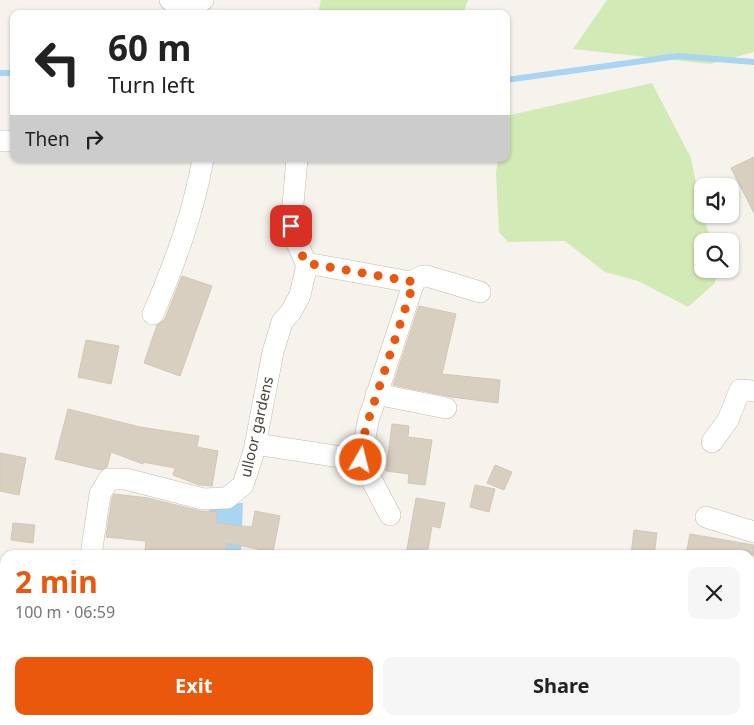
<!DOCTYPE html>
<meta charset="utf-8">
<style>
:root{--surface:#fff;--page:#f6f6f6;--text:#222;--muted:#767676;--accent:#ea580c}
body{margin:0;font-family:"Noto Sans",sans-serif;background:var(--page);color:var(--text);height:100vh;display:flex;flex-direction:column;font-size:19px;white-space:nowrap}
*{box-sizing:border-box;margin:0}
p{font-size:16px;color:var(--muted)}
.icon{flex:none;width:28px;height:28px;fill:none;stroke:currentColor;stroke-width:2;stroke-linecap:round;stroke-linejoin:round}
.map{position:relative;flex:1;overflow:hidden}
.panel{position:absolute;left:0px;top:550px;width:755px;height:175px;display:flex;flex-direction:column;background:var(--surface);border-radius:15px 15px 0 0;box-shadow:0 1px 4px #0004}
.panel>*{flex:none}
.banner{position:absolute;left:10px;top:10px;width:500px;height:152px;border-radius:10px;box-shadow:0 1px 4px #0004;background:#fff;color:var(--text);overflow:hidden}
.tools{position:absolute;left:694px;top:178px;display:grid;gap:10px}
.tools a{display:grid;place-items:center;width:45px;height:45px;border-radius:10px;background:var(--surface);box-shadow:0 1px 4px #0004;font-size:25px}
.pin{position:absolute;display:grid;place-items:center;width:42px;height:42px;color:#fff;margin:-21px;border-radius:10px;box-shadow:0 2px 8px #0006}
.me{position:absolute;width:55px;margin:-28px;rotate:8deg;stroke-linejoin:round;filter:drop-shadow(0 0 4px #0008)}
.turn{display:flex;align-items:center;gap:18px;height:105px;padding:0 15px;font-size:22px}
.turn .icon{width:65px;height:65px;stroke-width:2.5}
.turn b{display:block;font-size:35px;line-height:42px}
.then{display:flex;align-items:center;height:48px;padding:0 15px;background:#0003;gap:10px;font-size:19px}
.round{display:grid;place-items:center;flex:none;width:52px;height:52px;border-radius:10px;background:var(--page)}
.head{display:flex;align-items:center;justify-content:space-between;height:85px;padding:0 15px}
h1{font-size:30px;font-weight:700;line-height:38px;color:var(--accent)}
.action{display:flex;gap:10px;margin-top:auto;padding:10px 15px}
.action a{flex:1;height:58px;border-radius:10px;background:var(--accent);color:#fff;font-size:20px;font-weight:700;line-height:58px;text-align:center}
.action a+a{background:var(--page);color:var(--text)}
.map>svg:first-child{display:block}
.green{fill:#d2eab5}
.water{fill:#a9d4f2}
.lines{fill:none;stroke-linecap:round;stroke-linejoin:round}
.stream{stroke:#a9d4f2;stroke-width:6}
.building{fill:#d8cfc1;stroke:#d3c7b4}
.minor-casing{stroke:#c2bbae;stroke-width:22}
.minor{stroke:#fff;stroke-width:21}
.route{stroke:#ea580c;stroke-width:9;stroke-dasharray:0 16.2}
.labels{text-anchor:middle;stroke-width:5;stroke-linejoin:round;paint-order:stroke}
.street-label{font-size:15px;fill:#4b4439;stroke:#fff}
</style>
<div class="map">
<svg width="754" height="725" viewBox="0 0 754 725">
<rect width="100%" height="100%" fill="#f6f3ec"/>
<path class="green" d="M321,0H468L463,14H318Z
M607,0H754V52L710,64L573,49Z
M652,83L691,158L702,214L712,241H702V269H717L715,283L688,307L638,281L605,272L565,241L508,242L499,232L496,173L498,159H506V116Z"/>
<path class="water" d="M243,503L241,552L208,549L209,505Z
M5,662V713L0,697V665Z
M7,720H139L137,725H9Z
M446,720H529V725H445Z"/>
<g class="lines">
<path class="stream" d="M0,73H14
M506,80L678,56L754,62"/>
</g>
<path class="building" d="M754,157V213L731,168Z
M182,276L212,286L180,376L144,363L157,325L165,319Z
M419,306L456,314L442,374L500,380L498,403L452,397L393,385Z
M86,340L119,346L111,384L78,377Z
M68,409L140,427L199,436L197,447L218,451L212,486L199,485L173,475L175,468L143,462V464L111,452L107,467L101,470L55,459Z
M392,424L409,426L408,437L432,440L425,485L408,483L409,474L386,471Z
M0,453L26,458L19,495L0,491Z
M495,465L512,472L504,490L487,483Z
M475,485L495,489L489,512L470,507Z
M114,494L148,498L200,511L217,512L216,523L252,527L255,511L280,516L273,552L227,543L226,555H179L145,551L146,541L106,537L112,498Z
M416,498L445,503L440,528L432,526L427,555H406Z
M13,523L35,525L33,543L11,540Z
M634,530L657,533L654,555H631Z
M690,534L754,545V555H686Z"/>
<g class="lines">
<defs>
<path id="minor" d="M170,0L184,8L203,0
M0,141H14
M306,263L411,282L423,276H427L480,292
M153,314C175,263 193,214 203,159
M376,394L446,408
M712,442L728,420L740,390L754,391
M255,444L361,460
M390,515L361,460L368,421L414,282
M706,517L754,532
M91,555L100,494L109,479H126L203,499L227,498L243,485L254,451L273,352L282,322L291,312L300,295L306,269V263L295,239L291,226L297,159
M0,579L5,578
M750,595H754"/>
</defs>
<use href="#minor" class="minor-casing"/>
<use href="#minor" class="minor"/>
</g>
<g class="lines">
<path class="route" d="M291,226L294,239L306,263L414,282L368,421L363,439L361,460"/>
</g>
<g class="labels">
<g class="street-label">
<text transform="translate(257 427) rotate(-77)" y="5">ulloor gardens</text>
</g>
</g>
</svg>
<div class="tools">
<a><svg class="icon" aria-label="sound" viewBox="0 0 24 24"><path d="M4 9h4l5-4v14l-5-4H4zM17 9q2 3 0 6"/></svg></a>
<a><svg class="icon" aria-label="search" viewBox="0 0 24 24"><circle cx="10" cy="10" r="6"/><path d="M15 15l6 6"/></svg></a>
</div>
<div class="pin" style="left:291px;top:226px;background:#d93025"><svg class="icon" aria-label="arrive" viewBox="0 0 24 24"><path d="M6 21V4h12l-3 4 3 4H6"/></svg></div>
<svg class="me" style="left:361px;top:460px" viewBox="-20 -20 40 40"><circle r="17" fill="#ea580c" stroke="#fff" stroke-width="3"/><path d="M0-11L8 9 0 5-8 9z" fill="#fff"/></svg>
<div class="banner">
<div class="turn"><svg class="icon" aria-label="left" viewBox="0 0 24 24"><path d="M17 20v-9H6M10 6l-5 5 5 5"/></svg><div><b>60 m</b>Turn left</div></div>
<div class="then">Then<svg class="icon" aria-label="right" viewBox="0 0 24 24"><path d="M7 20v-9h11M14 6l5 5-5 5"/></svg></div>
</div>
<section class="panel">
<div class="head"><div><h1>2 min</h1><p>100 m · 06:59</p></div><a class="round"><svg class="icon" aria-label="close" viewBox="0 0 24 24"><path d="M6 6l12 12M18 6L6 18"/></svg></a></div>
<div class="action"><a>Exit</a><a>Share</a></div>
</section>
</div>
